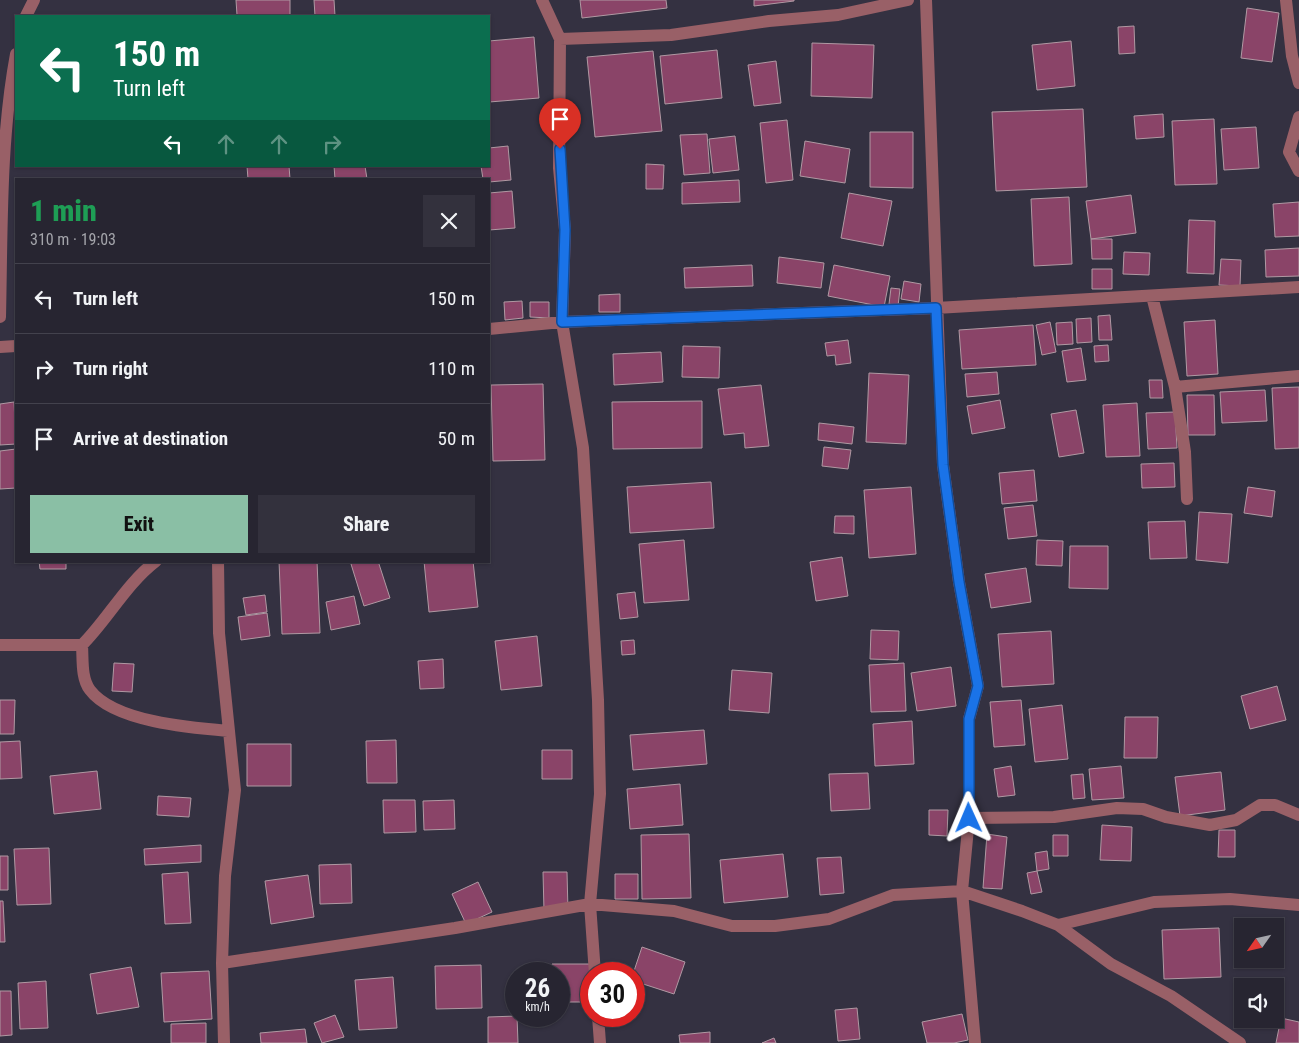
<!DOCTYPE html>
<meta charset="utf-8">
<style>
:root{--surface:#272531;--page:#33313d;--text:#f1f3f6;--muted:#a4a5ab;--line:#43424d;--accent:#8abfa5}
body{margin:0;font-family:"Roboto Condensed",sans-serif;background:var(--page);color:var(--text);height:100vh;display:flex;flex-direction:column;font-size:19px;white-space:nowrap}
*{box-sizing:border-box;margin:0}
p{font-size:16px;color:var(--muted)}
.icon{flex:none;width:28px;height:28px;fill:none;stroke:currentColor;stroke-width:2;stroke-linecap:round;stroke-linejoin:round}
.map{position:relative;flex:1;overflow:hidden}
.details{position:absolute;left:15px;top:178px;width:475px;height:385px;display:flex;flex-direction:column;background:var(--surface);border-radius:0px;box-shadow:0 1px 4px #0004,0 0 0 1px var(--line)}
.details>*{flex:none}
.top-card{position:absolute;left:15px;top:15px;width:475px;height:152px;border-radius:0px;box-shadow:0 1px 4px #0004,0 0 0 1px var(--line);background:#0b6e4f;color:#fff;overflow:hidden}
.needle{width:32px;rotate:236deg}
.fabs{position:absolute;left:1234px;top:918px;display:grid;gap:10px}
.fabs a{display:grid;place-items:center;width:50px;height:50px;border-radius:0px;background:var(--surface);box-shadow:0 1px 4px #0004,0 0 0 1px var(--line);font-size:25px}
.speed{position:absolute;left:505px;top:962px;display:flex;gap:10px;font-size:25px;font-weight:700;text-align:center}
.speed>*{display:grid;place-content:center;width:65px;height:65px;border-radius:50%;background:var(--surface);box-shadow:0 1px 4px #0004,0 0 0 1px var(--line);line-height:1}
.speed small{font-size:12px;font-weight:400}
.speed .limit{border:8px solid #d22;background:#fff;color:#111}
.pin{position:absolute;display:grid;place-items:center;width:42px;height:42px;color:#fff;margin:-51px -21px;border-radius:50% 50% 50% 0;rotate:-45deg;box-shadow:0 0 5px #0007}
.pin .icon{rotate:45deg}
.me{position:absolute;width:55px;margin:-28px;rotate:359deg;stroke-linejoin:round;filter:drop-shadow(0 0 4px #0008)}
.turn{display:flex;align-items:center;gap:18px;height:105px;padding:0 15px;font-size:22px}
.turn .icon{width:65px;height:65px;stroke-width:2.5}
.turn b{display:block;font-size:35px;line-height:42px}
.lanes{display:flex;align-items:center;height:48px;padding:0 15px;background:#0003;justify-content:center;gap:25px;direction:ltr}
.lanes .off{opacity:.35}
.round{display:grid;place-items:center;flex:none;width:52px;height:52px;border-radius:0px;background:var(--page)}
.overview{display:flex;align-items:center;justify-content:space-between;height:85px;padding:0 15px}
h1{font-size:30px;font-weight:800;line-height:38px;color:#1e9e55}
.action{display:flex;gap:10px;margin-top:auto;padding:10px 15px}
.action a{flex:1;height:58px;border-radius:0px;background:var(--accent);color:#111;font-size:20px;font-weight:800;line-height:58px;text-align:center}
.action a+a{background:var(--page);color:var(--text)}
ul{padding:0;list-style:none}
li{display:flex;align-items:center;gap:15px;height:70px;padding:0 15px;border-top:1px solid var(--line)}
li div{flex:1}
li b{display:block;font-size:19px}
li em{font-style:normal}
.map>svg:first-child{display:block}
.building{fill:#8a4468;stroke:#b099a3}
.lines{fill:none;stroke-linecap:round;stroke-linejoin:round}
.street{stroke:#996067;stroke-width:12}
.route-casing{stroke:#114b97;stroke-width:12}
.route{stroke:#1a73e8;stroke-width:9}
</style>
<div class="map">
<svg width="1299" height="1043" viewBox="0 0 1299 1043">
<rect width="100%" height="100%" fill="#343141"/>
<path class="building" d="M236,0H290V15H237Z
M314,0H334L335,16H315Z
M580,0H666L667,8L582,18Z
M754,0H794V1L754,6Z
M1247,8L1279,13L1272,62L1241,58Z
M1134,26L1135,53L1119,54L1118,27Z
M534,37L539,98L489,102V41Z
M1071,41L1075,86L1037,90L1032,45Z
M812,43L874,45L872,98L811,96Z
M717,50L722,98L665,104L660,56Z
M653,51L662,131L595,137L587,57Z
M776,61L781,103L754,106L748,65Z
M1083,109L1087,187L996,191L992,112Z
M1163,114L1164,137L1136,139L1134,116Z
M1214,119L1217,184L1175,185L1172,121Z
M787,120L793,180L766,183L760,123Z
M1256,127L1259,168L1224,170L1221,129Z
M870,132H913V188L870,187Z
M707,134L710,173L684,175L680,135Z
M735,136L739,170L713,173L709,139Z
M805,141L850,149L845,183L800,176Z
M508,146L511,180L489,182V179H483L481,166H489V148Z
M646,164L664,165L663,189H646Z
M247,166H289L290,179H248Z
M334,166H365L367,179H335Z
M739,180L740,202L682,204V183Z
M512,191L515,228L489,230V193Z
M849,193L892,201L883,246L841,238Z
M1131,195L1136,233L1091,239L1086,201Z
M1069,197L1072,264L1034,266L1031,199Z
M1299,202V236L1275,237L1273,204Z
M1189,220L1215,221L1214,274L1187,273Z
M1091,239H1112V259H1092Z
M1299,248V276L1266,277L1265,250Z
M1124,252L1150,253L1149,275L1123,274Z
M779,257L824,263L821,288L777,283Z
M1221,259L1241,260L1240,286L1219,285Z
M752,265L753,286L685,288L684,268Z
M834,265L890,276L884,307L828,296Z
M1092,269H1112V289H1092Z
M904,281L921,284L919,302L901,299Z
M891,288L900,289L898,306L889,304Z
M620,294V312H599V295Z
M522,301L523,318L505,320L504,302Z
M530,302H549V318L530,317Z
M1110,315L1112,340H1099L1098,316Z
M1091,318L1092,342L1077,343L1076,319Z
M1215,320L1218,374L1187,376L1184,322Z
M1050,322L1056,352L1042,355L1036,325Z
M1072,322L1073,344L1057,345L1056,323Z
M1033,325L1036,365L962,369L959,330Z
M848,340L851,363L836,365L835,355L827,356L825,343Z
M1108,345L1109,361L1095,362L1094,346Z
M683,346L720,347L719,378L682,377Z
M1081,348L1086,380L1067,382L1062,351Z
M661,352L663,382L614,385L613,354Z
M997,372L999,394L967,397L965,374Z
M869,373L909,375L906,444L866,442Z
M1149,380H1162L1163,398H1150Z
M543,384L545,460L493,461L491,385Z
M761,385L769,446L745,448L744,433L724,435L718,389Z
M1299,387V448L1275,449L1272,388Z
M1265,390L1267,421L1222,423L1220,392Z
M1187,395H1214L1215,435H1188Z
M1000,400L1005,428L972,434L967,406Z
M702,401V448L613,449L612,402Z
M14,402L16,444L0,445V404Z
M1137,403L1140,456L1106,457L1103,405Z
M1076,410L1084,453L1059,457L1051,414Z
M1175,412L1177,448L1148,449L1146,413Z
M819,423L854,427L852,444L818,440Z
M824,447L851,450L848,469L822,466Z
M16,449V488L0,489V451Z
M1174,463L1175,487L1142,488L1141,464Z
M1034,470L1037,501L1002,504L999,473Z
M711,482L714,528L630,533L627,487Z
M911,487L916,554L869,558L864,490Z
M1248,487L1275,491L1272,517L1244,513Z
M1033,505L1037,536L1008,539L1004,508Z
M1199,512L1232,514L1228,563L1196,560Z
M835,516H854V534L834,533Z
M1185,521L1187,558L1150,559L1148,522Z
M684,540L689,600L644,603L639,544Z
M1037,540L1063,541L1062,566L1036,565Z
M1070,546H1108V589L1069,588Z
M842,557L848,596L816,601L810,562Z
M39,561H66V569H40Z
M279,561H317L320,633L282,634Z
M359,561H378L390,598L364,606L351,564Z
M424,561H473L478,607L429,612Z
M1026,568L1031,602L991,608L985,574Z
M635,592L638,617L620,619L617,594Z
M265,595L267,612L246,615L243,598Z
M354,596L360,624L331,630L326,602Z
M267,613L270,636L241,640L238,617Z
M871,630L899,631L898,660L870,659Z
M1051,631L1054,684L1002,687L998,634Z
M537,636L542,686L501,690L495,641Z
M634,640L635,654L622,655L621,641Z
M443,659L444,688L420,689L418,661Z
M114,663L134,664L132,692L112,691Z
M904,663L906,711L871,712L869,665Z
M951,667L956,706L917,711L911,673Z
M732,670L772,673L769,713L729,710Z
M1277,686L1286,720L1250,729L1241,696Z
M0,700H15L14,734H0Z
M1021,700L1025,745L994,747L990,702Z
M1062,705L1068,759L1035,762L1029,709Z
M1125,717H1158L1157,758H1124Z
M912,721L914,764L875,766L873,724Z
M704,730L707,764L633,770L630,735Z
M396,740L397,783H367L366,741Z
M20,741L22,778L0,779V742Z
M247,744H291V786H247Z
M542,750H572V779H542Z
M1011,766L1015,795L998,797L994,769Z
M1121,766L1124,798L1092,800L1089,769Z
M97,771L101,809L54,814L50,776Z
M1221,772L1225,810L1180,816L1175,777Z
M868,773L870,809L831,811L829,774Z
M1083,774L1085,798L1073,799L1071,775Z
M680,784L683,825L630,829L627,789Z
M158,796L191,798L189,817L157,815Z
M383,800H415L416,832L384,833Z
M454,800L455,829L424,830L423,801Z
M929,810H948L947,836L929,835Z
M1102,825L1132,827L1131,861L1100,860Z
M1219,830H1235V857H1218Z
M689,834L691,898L642,899L641,835Z
M987,834L1007,837L1002,889L983,888Z
M1053,835H1068V856H1053Z
M201,845V862L145,865L144,849Z
M49,848L51,904L17,905L14,849Z
M1047,851L1049,869L1037,871L1035,853Z
M783,854L788,897L724,903L720,860Z
M0,856H8V890H0Z
M841,857L844,893L820,895L817,858Z
M351,864L352,903L320,904L319,865Z
M1037,871L1042,892L1031,894L1027,873Z
M188,872L191,923L165,924L162,874Z
M543,872H567L568,911H544Z
M615,874H638V899H615Z
M308,875L314,917L271,924L265,881Z
M478,882L492,912L466,924L452,894Z
M0,901H3L5,942H0Z
M1219,928L1221,977L1164,979L1162,930Z
M642,947L685,962L674,994L634,981L633,974Z
M552,964H593L591,1002H559V974H553Z
M481,965L482,1008L436,1009L435,966Z
M131,967L139,1007L97,1014L90,974Z
M209,971L212,1019L164,1022L161,973Z
M393,977L397,1028L359,1030L355,980Z
M46,981L48,1028L20,1029L18,983Z
M0,991H11L12,1035L0,1036Z
M857,1008L860,1039L838,1041L835,1010Z
M962,1014L968,1040L954,1043H927L922,1022Z
M335,1015L344,1037L322,1043L314,1023Z
M517,1016L518,1043H488V1017Z
M1281,1018L1299,1022V1043H1276Z
M206,1023V1043H171V1024Z
M305,1029L307,1043H261L260,1033Z
M710,1032V1043H680L679,1035Z
M774,1038L776,1043H762Z"/>
<g class="lines">
<path class="street" d="M542,0L560,39L559,168L565,230L562,322L583,448L598,700L600,794L590,904L595,974
M926,0L943,465L959,582L978,686L969,719V818L962,891L975,1043
M1286,0L1292,56L1299,83
M26,16L34,0
M560,39L671,35L769,21L838,15L908,0
M1299,117L1289,152L1299,171
M1152,296L1175,387L1185,452L1187,499
M0,317C2,230 0,140 16,54
M489,329L562,322L936,308L1299,287
M0,347L16,346
M1175,387L1299,376
M218,561L219,633L235,790L225,876L222,963L224,1043
M0,645H82C108,619 126,584 156,561
M82,645C83,660 81,678 90,690C114,722 192,728 229,731
M969,818L1054,817L1117,808L1143,809L1166,817L1210,825L1236,820L1260,805H1275L1299,815
M1058,925L1154,902L1230,899L1299,905
M222,963L455,928L590,904L674,911L732,926H775L829,919L893,895L962,891L1022,911L1058,925L1111,964L1171,996L1240,1043
M598,1016L600,1043"/>
</g>
<g class="lines">
<defs>
<path id="route" d="M560,149L565,230L562,322L936,308L943,465L959,582L978,686L969,719V818"/>
</defs>
<use href="#route" class="route-casing"/>
<use href="#route" class="route"/>
</g>
</svg>
<div class="fabs">
<a><svg class="needle" viewBox="-14 -14 28 28"><path d="M0-13l5 13h-10z" fill="#e53935"/><path d="M0 13l5-13h-10z" fill="#a4a5ab"/></svg></a>
<a><svg class="icon" aria-label="sound" viewBox="0 0 24 24"><path d="M4 9h4l5-4v14l-5-4H4zM17 9q2 3 0 6"/></svg></a>
</div>
<div class="speed"><div>26<small>km/h</small></div><div class="limit">30</div></div>
<div class="pin" style="left:560px;top:149px;background:#d93025"><svg class="icon" aria-label="arrive" viewBox="0 0 24 24"><path d="M6 21V4h12l-3 4 3 4H6"/></svg></div>
<svg class="me" style="left:969px;top:818px" viewBox="-20 -20 40 40"><path d="M0-17L14 15 0 8-14 15z" fill="#1a73e8" stroke="#fff" stroke-width="4"/></svg>
<div class="top-card">
<div class="turn"><svg class="icon" aria-label="left" viewBox="0 0 24 24"><path d="M17 20v-9H6M10 6l-5 5 5 5"/></svg><div><b>150 m</b>Turn left</div></div>
<div class="lanes"><svg class="icon" aria-label="left" viewBox="0 0 24 24"><path d="M17 20v-9H6M10 6l-5 5 5 5"/></svg><svg class="icon off" aria-label="ahead" viewBox="0 0 24 24"><path d="M12 20V5M6 11l6-6 6 6"/></svg><svg class="icon off" aria-label="ahead" viewBox="0 0 24 24"><path d="M12 20V5M6 11l6-6 6 6"/></svg><svg class="icon off" aria-label="right" viewBox="0 0 24 24"><path d="M7 20v-9h11M14 6l5 5-5 5"/></svg></div>
</div>
<section class="details">
<div class="overview"><div><h1>1 min</h1><p>310 m · 19:03</p></div><a class="round"><svg class="icon" aria-label="close" viewBox="0 0 24 24"><path d="M6 6l12 12M18 6L6 18"/></svg></a></div>
<ul>
<li><svg class="icon" aria-label="left" viewBox="0 0 24 24"><path d="M17 20v-9H6M10 6l-5 5 5 5"/></svg><div><b>Turn left</b></div><em>150 m</em></li>
<li><svg class="icon" aria-label="right" viewBox="0 0 24 24"><path d="M7 20v-9h11M14 6l5 5-5 5"/></svg><div><b>Turn right</b></div><em>110 m</em></li>
<li><svg class="icon" aria-label="arrive" viewBox="0 0 24 24"><path d="M6 21V4h12l-3 4 3 4H6"/></svg><div><b>Arrive at destination</b></div><em>50 m</em></li>
</ul>
<div class="action"><a>Exit</a><a>Share</a></div>
</section>
</div>
